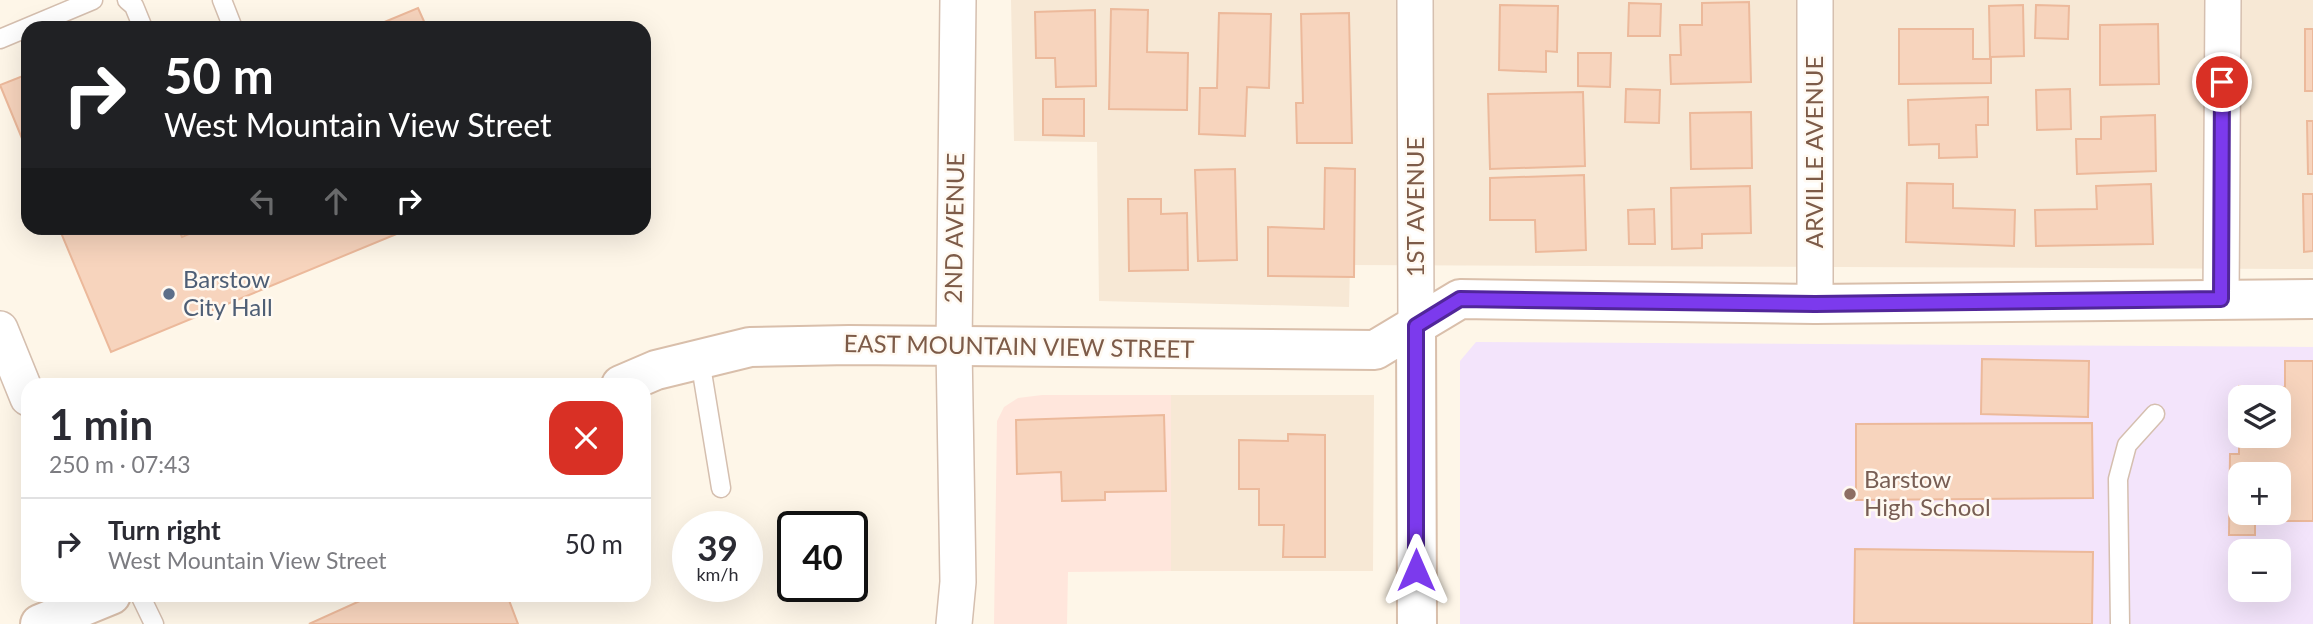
<!DOCTYPE html>
<meta charset="utf-8">
<style>
:root{--surface:#fff;--page:#f7f7f7;--text:#2b2b33;--muted:#7c7c81;--line:#e1e1e2}
body{margin:0;font-family:Lato,sans-serif;background:var(--page);color:var(--text);height:100vh;display:flex;flex-direction:column;font-size:26px;white-space:nowrap}
*{box-sizing:border-box;margin:0}
p{font-size:23px;color:var(--muted)}
.icon{flex:none;width:38px;height:38px;fill:none;stroke:currentColor;stroke-width:2;stroke-linecap:round;stroke-linejoin:round}
.map{position:relative;flex:1;overflow:hidden}
.sheet{position:absolute;left:21px;top:378px;width:630px;height:224px;display:flex;flex-direction:column;background:var(--surface);border-radius:21px;box-shadow:0 7px 28px #0002}
.sheet>*{flex:none}
.hud{position:absolute;left:21px;top:21px;width:630px;height:214px;border-radius:21px;box-shadow:0 7px 28px #0002;background:#202124;color:#fff;overflow:hidden}
.fabs{position:absolute;left:2228px;top:385px;display:grid;gap:14px}
.fabs a{display:grid;place-items:center;width:63px;height:63px;border-radius:14px;background:var(--surface);box-shadow:0 7px 28px #0002;font-size:35px}
.speed{position:absolute;left:672px;top:511px;display:flex;gap:14px;font-size:35px;font-weight:700;text-align:center}
.speed>*{display:grid;place-content:center;width:91px;height:91px;border-radius:50%;background:var(--surface);box-shadow:0 7px 28px #0002;line-height:1}
.speed small{font-size:18px;font-weight:400}
.speed .limit{border:4px solid #111;border-radius:10px;background:#fff;color:#111}
.pin{position:absolute;display:grid;place-items:center;width:60px;height:60px;color:#fff;margin:-30px;border:4px solid #fff;border-radius:50%;box-shadow:0 2px 7px #0007}
.me{position:absolute;width:77px;margin:-38px;rotate:0deg;stroke-linejoin:round;filter:drop-shadow(0 0 5px #0008)}
.turn{display:flex;align-items:center;gap:24px;height:147px;padding:0 28px;font-size:32px}
.turn .icon{width:91px;height:91px;stroke-width:2.5}
.turn b{display:block;font-size:49px;line-height:60px}
.lanes{display:flex;align-items:center;height:66px;padding:0 28px;background:#0003;justify-content:center;gap:35px;direction:ltr}
.lanes .off{opacity:.35}
.round{display:grid;place-items:center;flex:none;width:74px;height:74px;border-radius:21px;background:var(--page)}
.headline{display:flex;align-items:center;justify-content:space-between;height:119px;padding:0 28px}
h1{font-size:42px;font-weight:700;line-height:52px}
ul{padding:0;list-style:none}
li{display:flex;align-items:center;gap:21px;height:91px;padding:0 28px;border-top:2px solid var(--line)}
li div{flex:1}
li b{display:block;font-size:26px}
li em{font-style:normal}
.map>svg:first-child{display:block}
.residential{fill:#f7e8d5}
.commercial{fill:#ffe6dc}
.education{fill:#f3e4fb;fill-rule:evenodd}
.building{fill:#f7d4bd;stroke:#ecb99b;stroke-width:2;fill-rule:evenodd}
.lines{fill:none;stroke-linecap:round;stroke-linejoin:round}
.lane-casing{stroke:#d5bfaf;stroke-width:21}
.street-casing{stroke:#d5bfaf;stroke-width:38}
.secondary-casing{stroke:#d9bfab;stroke-width:42}
.lane{stroke:#fff;stroke-width:18}
.street{stroke:#fff;stroke-width:35}
.secondary{stroke:#fff;stroke-width:38}
.route-casing{stroke:#51269a;stroke-width:18}
.route{stroke:#7c3aed;stroke-width:12}
.service-dot{fill:#5c6f8a;stroke:#fff9f1;stroke-width:2.5}
.education-dot{fill:#8d6e63;stroke:#fff9f1;stroke-width:2.5}
.labels{text-anchor:middle;stroke-width:5;stroke-linejoin:round;paint-order:stroke}
.street-label{font-size:24px;fill:#7d5b48;stroke:#fff9f1}
.service-label{font-size:24px;fill:#4e5e75;stroke:#fff9f1;text-anchor:start}
.education-label{font-size:24px;fill:#785e54;stroke:#fff9f1;text-anchor:start}
</style>
<div class="map">
<svg width="2313" height="624" viewBox="0 0 2313 624">
<rect width="100%" height="100%" fill="#fef6e8"/>
<path class="residential" d="M1011,0H2313V269L1350,265L1349,307L1099,301L1097,142L1014,141Z
M1171,395H1374L1373,571H1171Z"/>
<path class="commercial" d="M1042,395H1171V571L1068,572L1067,624H994L997,421L1004,407L1018,398Z"/>
<path class="education" d="M1476,342L2313,347V624H1460V361ZM2240,397H2278V436H2240ZM2240,474H2278V513H2240ZM2240,551H2278V590H2240Z"/>
<path class="building" d="M1749,2L1751,82L1671,84L1670,55H1681L1680,25H1702V3Z
M1629,3L1661,4L1660,36H1628Z
M1500,5L1558,6L1557,52L1546,51V72L1499,70Z
M2023,5L2024,56L1990,57L1989,6Z
M2036,5L2069,6L2068,39L2035,38Z
M418,8L427,28H370Z
M1111,9L1148,10L1147,52L1188,53L1187,110L1109,109Z
M1095,10L1096,86L1056,87L1055,58H1036L1035,12Z
M1219,13L1271,14L1269,88L1247,87L1245,136L1199,134L1200,88H1217Z
M1349,13L1352,143H1297L1296,103H1303L1301,14Z
M2158,24L2159,84L2100,85V25Z
M1899,29H1973V59H1991V83L1899,84Z
M2305,29H2313V91H2305Z
M1578,53H1611L1610,87L1578,86Z
M28,74V153L0,85Z
M1626,89L1660,90L1659,123L1625,122Z
M2070,89L2071,129L2037,130L2036,90Z
M1583,92L1585,166L1490,169L1488,94Z
M1988,97V125H1976L1977,157L1939,158V144L1909,145L1908,100Z
M1043,99H1084V136L1043,135Z
M1751,112L1752,168L1691,169L1690,113Z
M2155,115L2156,171L2077,174L2076,139H2101V117Z
M2307,121H2313V174H2308Z
M1325,168L1355,169L1354,277L1268,276V227L1324,229Z
M1235,169L1237,260L1198,261L1195,170Z
M1584,175L1586,250L1536,252L1535,220H1490V178Z
M1907,183L1953,184V208L2015,210L2014,246L1906,242Z
M2151,184L2153,244L2036,246L2035,210L2097,209L2096,186Z
M1750,186L1751,233L1702,234V248L1672,249L1671,188Z
M2303,194H2313V251L2304,252Z
M1128,199H1161V214L1187,213L1188,270L1129,271Z
M1654,209L1655,244H1629L1628,210Z
M59,228H178L182,237L203,228H411L111,352Z
M1982,359L2089,361L2088,417L1981,414Z
M2285,361H2313V521H2255V535H2229L2230,454H2239V386L2285,387ZM2240,397H2278V436H2240ZM2240,474H2278V513H2240Z
M1164,415L1166,491L1105,492V500L1062,501L1061,472L1017,474L1016,420Z
M2092,423L2093,498L1856,500V424Z
M1288,434L1325,435V557H1283L1284,525H1259V489H1239V440L1288,441Z
M1855,549L2093,552L2092,624L1854,623Z
M373,595H507L518,624H309Z"/>
<g class="lines">
<defs>
<path id="lane" d="M127,0L134,6L143,28
M222,0L233,28
M0,39L93,0
M700,360L721,488
M140,595L154,624
M2120,624L2118,479L2127,445L2155,414"/>
<path id="street" d="M1415,0L1416,326
M1815,0V304
M2221,299L2223,0
M0,329L28,398
M954,624L958,582L954,347L958,0"/>
<path id="secondary" d="M1416,326L1417,624
M621,385L656,370L750,347L849,345L1375,350L1460,299L1815,304L2313,299
M40,624L111,595"/>
</defs>
<use href="#lane" class="lane-casing"/>
<use href="#street" class="street-casing"/>
<use href="#secondary" class="secondary-casing"/>
<use href="#lane" class="lane"/>
<use href="#street" class="street"/>
<use href="#secondary" class="secondary"/>
</g>
<g class="lines">
<defs>
<path id="route" d="M1416,570V326L1460,299L1815,304L2221,299L2222,82"/>
</defs>
<use href="#route" class="route-casing"/>
<use href="#route" class="route"/>
</g>
<circle class="service-dot" cx="169" cy="294" r="7"/>
<circle class="education-dot" cx="1850" cy="494" r="7"/>
<g class="labels">
<g class="street-label">
<text transform="translate(1815 152) rotate(-90)" y="8">ARVILLE AVENUE</text>
<text transform="translate(1416 207) rotate(-90)" y="8">1ST AVENUE</text>
<text transform="translate(955 228) rotate(-89)" y="8">2ND AVENUE</text>
<text transform="translate(1019 347) rotate(1)" y="8">EAST MOUNTAIN VIEW STREET</text>
</g>
<g class="service-label">
<text x="183" y="288">Barstow<tspan x="183" dy="28">City Hall</tspan></text>
</g>
<g class="education-label">
<text x="1864" y="488">Barstow<tspan x="1864" dy="28">High School</tspan></text>
</g>
</g>
</svg>
<div class="fabs">
<a><svg class="icon" aria-label="layers" viewBox="0 0 24 24"><path d="M12 4l9 5-9 5-9-5zM3 14l9 5 9-5"/></svg></a>
<a>+</a>
<a>−</a>
</div>
<div class="speed"><div>39<small>km/h</small></div><div class="limit">40</div></div>
<div class="pin" style="left:2222px;top:82px;background:#d93025"><svg class="icon" aria-label="arrive" viewBox="0 0 24 24"><path d="M6 21V4h12l-3 4 3 4H6"/></svg></div>
<svg class="me" style="left:1416px;top:570px" viewBox="-20 -20 40 40"><path d="M0-17L14 15 0 8-14 15z" fill="#7c3aed" stroke="#fff" stroke-width="4"/></svg>
<div class="hud">
<div class="turn"><svg class="icon" aria-label="right" viewBox="0 0 24 24"><path d="M7 20v-9h11M14 6l5 5-5 5"/></svg><div><b>50 m</b>West Mountain View Street</div></div>
<div class="lanes"><svg class="icon off" aria-label="left" viewBox="0 0 24 24"><path d="M17 20v-9H6M10 6l-5 5 5 5"/></svg><svg class="icon off" aria-label="ahead" viewBox="0 0 24 24"><path d="M12 20V5M6 11l6-6 6 6"/></svg><svg class="icon" aria-label="right" viewBox="0 0 24 24"><path d="M7 20v-9h11M14 6l5 5-5 5"/></svg></div>
</div>
<section class="sheet">
<div class="headline"><div><h1>1 min</h1><p>250 m · 07:43</p></div><a class="round" style="background:#d93025;color:#fff"><svg class="icon" aria-label="close" viewBox="0 0 24 24"><path d="M6 6l12 12M18 6L6 18"/></svg></a></div>
<ul>
<li><svg class="icon" aria-label="right" viewBox="0 0 24 24"><path d="M7 20v-9h11M14 6l5 5-5 5"/></svg><div><b>Turn right</b><p>West Mountain View Street</p></div><em>50 m</em></li>
</ul>
</section>
</div>
